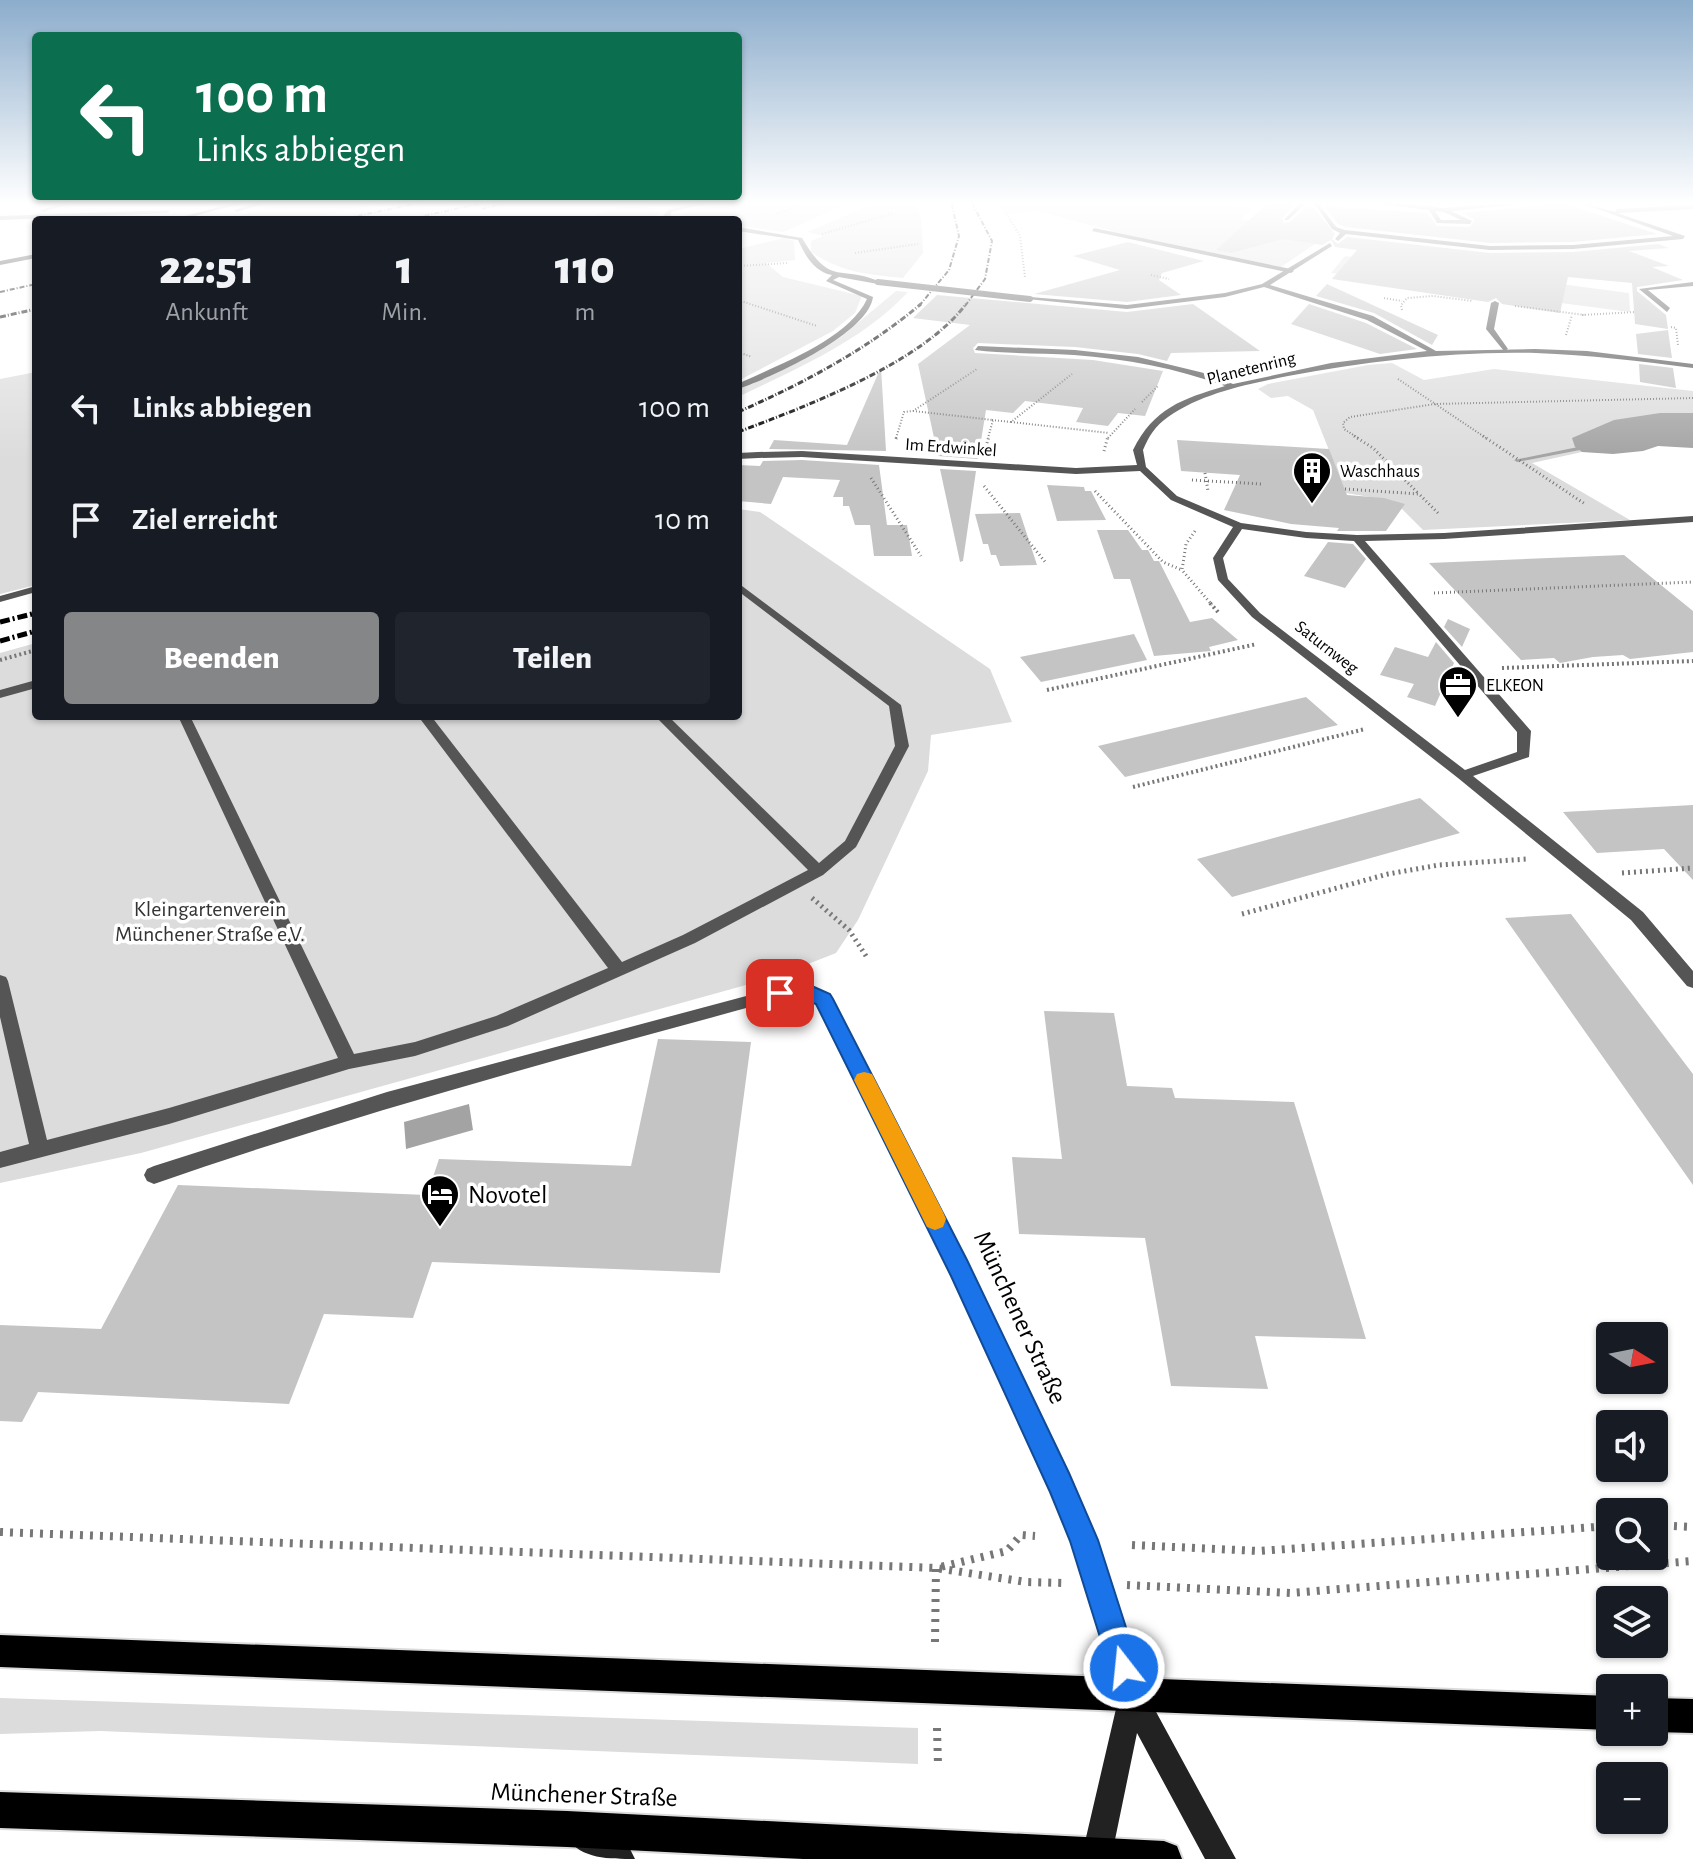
<!DOCTYPE html>
<html lang="de">
<meta charset="utf-8">
<style>
:root{--surface:#171b24;--page:#20242c;--text:#f1f3f6;--muted:#9ea1a6;--accent:#858687}
body{margin:0;font-family:"Alegreya Sans",sans-serif;background:var(--page);color:var(--text);height:100vh;display:flex;flex-direction:column;font-size:30px;white-space:nowrap}
*{box-sizing:border-box;margin:0}
p{font-size:26px;color:var(--muted)}
.icon{flex:none;width:44px;height:44px;fill:none;stroke:currentColor;stroke-width:2;stroke-linecap:round;stroke-linejoin:round}
.map{position:relative;flex:1;overflow:hidden}
.sheet{position:absolute;left:32px;top:216px;width:710px;height:504px;display:flex;flex-direction:column;background:var(--surface);border-radius:8px;box-shadow:0 2px 6px #0004}
.sheet>*{flex:none}
.top-card{position:absolute;left:32px;top:32px;width:710px;height:168px;border-radius:8px;box-shadow:0 2px 6px #0004;background:#0b6e4f;color:#fff;overflow:hidden}
.needle{width:52px;rotate:100deg}
.tools{position:absolute;left:1596px;top:1322px;display:grid;gap:16px}
.tools a{display:grid;place-items:center;width:72px;height:72px;border-radius:8px;background:var(--surface);box-shadow:0 2px 6px #0004;font-size:40px}
.pin{position:absolute;display:grid;place-items:center;width:68px;height:68px;color:#fff;margin:-34px;border-radius:16px;box-shadow:0 4px 12px #0006}
.me{position:absolute;width:88px;margin:-44px;rotate:344deg;stroke-linejoin:round;filter:drop-shadow(0 0 6px #0008)}
.turn{display:flex;align-items:center;gap:28px;height:168px;padding:0 32px;font-size:36px}
.turn .icon{width:104px;height:104px;stroke-width:2.5}
.turn b{display:block;font-size:56px;line-height:68px}
.eta{display:flex;justify-content:space-evenly;align-items:center;height:136px;text-align:center}
.eta b{font-size:48px;font-weight:800;line-height:56px}
.cta{display:flex;gap:16px;margin-top:auto;padding:16px 32px}
.cta a{flex:1;height:92px;border-radius:8px;background:var(--accent);color:#fff;font-size:32px;font-weight:800;line-height:92px;text-align:center}
.cta a+a{background:var(--page);color:var(--text)}
ul{padding:0;list-style:none}
li{display:flex;align-items:center;gap:24px;height:112px;padding:0 32px}
li div{flex:1}
li b{display:block;font-size:30px}
li em{font-style:normal}
.map>svg:first-child{display:block}
.green{fill:#dcdcdc}
.water{fill:#a3a3a3}
.lines{fill:none;stroke-linecap:round;stroke-linejoin:round}
.stream{fill:#a3a3a3;fill-rule:evenodd}
.building{fill:#c4c4c4}
.primary-casing{stroke:#dbdbdb;stroke-width:4}
.path-far4{stroke:#777;stroke-width:2;stroke-dasharray:1 2;stroke-linecap:butt}
.path-far3{stroke:#777;stroke-width:3;stroke-dasharray:1 3;stroke-linecap:butt}
.path-far2{stroke:#777;stroke-width:4;stroke-dasharray:2 3;stroke-linecap:butt}
.path-far1{stroke:#777;stroke-width:5;stroke-dasharray:2 4;stroke-linecap:butt}
.path{stroke:#777;stroke-width:8;stroke-dasharray:3 7;stroke-linecap:butt}
.lane{fill:#555;fill-rule:evenodd}
.street{fill:#555;fill-rule:evenodd}
.secondary{fill:#222;fill-rule:evenodd}
.primary{fill:#000;fill-rule:evenodd}
.rail-far2{stroke:#000;stroke-width:2;stroke-dasharray:5 2 1 2;stroke-linecap:butt}
.rail-far1{stroke:#000;stroke-width:3;stroke-dasharray:6 2 1 2;stroke-linecap:butt}
.rail{stroke:#000;stroke-width:5;stroke-dasharray:10 3 2 3;stroke-linecap:butt}
.street-bridge{stroke:#555;stroke-width:6}
.route{fill:#1a73e8;stroke:#114b97;stroke-width:2}
.slow{fill:#f59e0b}
.labels{text-anchor:middle;stroke-width:7;stroke-linejoin:round;paint-order:stroke}
.far-street-label{font-size:18px;fill:#000;stroke:#fff}
.far-poi-label{font-size:18px;fill:#000;stroke:#fff;text-anchor:start}
.park-label{font-size:22px;fill:#333;stroke:#fff}
.near-poi-label{font-size:26px;fill:#000;stroke:#fff;text-anchor:start}
.near-street-label{font-size:26px;fill:#000;stroke:#fff}
</style>
<div class="map">
<svg width="1693" height="1859" viewBox="0 0 1693 1859">
<rect width="100%" height="100%" fill="#fff"/>
<path class="green" d="M290,201H391L300,220H225Z
M727,201H852L784,232L738,225V220H703L682,216L686,212Z
M880,201H916L921,218L923,253L903,278C866,274 843,273 811,252V241L823,236L807,232Z
M1000,201H1205L1252,208L1241,219L1269,223L1268,235L1315,244L1281,267L1123,234L1038,211L1010,214Z
M635,202L660,212L655,216L665,220H582Z
M784,238L794,241L795,260L766,263L783,277L862,296L855,313L833,331L738,381V249Z
M1345,256L1629,293L1630,312L1331,273Z
M896,291L908,292C862,341 798,368 738,397V389L841,337Z
M1392,363L1424,380L1494,369L1693,391V413H1660L1575,447L1582,452L1532,463L1630,520L1423,530L1394,501L1346,493L1313,410L1288,396L1271,398L1258,389L1268,384L1368,365Z
M36,372V585L0,594V379Z
M738,509L760,512L990,669L1012,722L931,735L928,771L858,920L836,953L775,977L141,1153L0,1183V653L36,643V716H738Z
M0,1698L918,1728V1764L100,1731L0,1734Z"/>
<path class="water" d="M1660,413H1693V448L1658,446L1643,451L1613,454L1582,452L1575,447L1572,438L1614,420Z
M469,1104L473,1130L406,1149L404,1122Z"/>
<g class="lines">
<path class="stream" d="M1578,447L1580,448V450L1517,462L1514,460Z"/>
</g>
<path class="building" d="M1270,201L1294,205L1282,218L1284,223L1290,222L1308,206H1312L1335,234L1332,239L1338,244L1347,237L1490,253L1573,252L1658,244L1669,248L1629,251L1669,266L1652,267L1683,280L1637,287V291L1666,315L1668,329L1635,324L1632,283L1568,277L1560,313L1502,304L1496,298L1488,302L1332,279L1357,250L1335,247L1331,240L1322,245L1283,239L1231,253L1216,250Z
M1557,201L1657,234L1573,242L1490,243L1346,227L1338,224L1324,206L1427,213L1437,226L1470,227L1475,220L1462,213L1552,204Z
M1128,242L1204,261L1211,259L1162,273L1159,280L1181,295L1127,302L1034,294L1120,270L1073,256Z
M1327,284L1438,335L1432,345L1374,313L1316,296Z
M937,295L1127,312L1193,304L1260,351L1171,353L1167,361L1138,354L1075,347L978,343L973,348L975,353L1093,360L1163,371L1145,416L1118,413L1108,426L1076,422L1083,408L1025,401L1013,413L986,410L978,459L938,456L918,364L970,325L913,318Z
M1309,304L1366,323L1417,349L1380,354L1291,324Z
M1668,330L1672,358L1638,354L1636,334Z
M1639,364L1673,368L1676,388L1640,382Z
M881,367L886,451L769,449L774,440L847,445Z
M1177,440L1329,449L1347,495L1384,498L1405,504L1386,531H1337L1339,528L1291,524L1224,510L1240,475L1181,471Z
M802,460L879,465L887,525H907L912,556H874L870,525H855L849,506H843V497H833L840,480L783,477L771,504L738,501V465L760,466L763,461Z
M940,469L976,471L963,561L960,562Z
M1047,485L1084,487L1085,491H1091L1106,520L1057,521Z
M1020,513L1037,565L1000,566L996,555H991L988,544H983L975,514Z
M1097,530H1128L1142,550H1148L1154,561H1159L1190,622L1212,618L1238,640L1209,647L1211,651L1154,656L1130,579H1114Z
M1328,542L1353,544L1366,559L1345,588L1304,576Z
M1624,555L1693,611V652L1630,659L1623,655L1593,657L1560,663L1554,658L1521,660L1429,563Z
M1448,619L1470,629L1462,647L1444,627Z
M1134,634L1147,660L1041,682L1020,657Z
M1436,642L1454,663L1435,706L1407,697L1414,684L1380,675L1395,647L1428,657Z
M1306,697L1338,725L1125,777L1098,746Z
M1420,798L1460,833L1232,897L1197,859Z
M1693,805V880L1664,849L1597,853L1563,812Z
M1571,914L1693,1074V1185L1505,918Z
M1044,1011L1114,1013L1127,1086L1172,1088L1175,1098L1294,1102L1366,1339L1255,1336L1268,1389L1171,1386L1145,1238L1019,1234L1012,1157L1062,1159Z
M658,1039L751,1042L720,1273L432,1262L413,1318L324,1314L289,1404L38,1392L22,1422L0,1421V1325L101,1329L178,1185L427,1195L439,1159L631,1166Z"/>
<g class="lines">
<defs>
<path id="primary" d="M0,1635L1610,1696V1730L0,1667Z
M1654,1698L1693,1699V1733L1654,1732Z
M0,1792L567,1811L1164,1841L1177,1846L1182,1859H803L567,1847L0,1828Z"/>
</defs>
<use href="#primary" class="primary-casing"/>
<path class="path-far4" d="M999,201L1020,236L1025,277
M776,214L812,201
M822,234L894,213
M855,253L918,244
M738,266L789,263
M1151,275L1169,279
M1384,298L1402,301
M738,300L817,326
M1515,306L1585,315
M1402,310L1401,305L1407,298L1433,296L1473,301
M1582,315L1636,312
M1671,327L1676,328L1678,345
M1566,335L1572,315
M738,352L752,357
M1398,379L1486,438
M1142,402L1158,386
M913,411L993,420L988,438
M992,420L1011,422L1072,374
M1011,422L1109,433
M896,438L904,412L913,411L977,369
M1108,438L1135,409
M1358,438L1344,429L1343,423L1350,417L1435,404L1693,398"/>
<path class="path-far3" d="M1354,436L1373,448L1419,494
M1483,436L1585,504
M896,439L897,436
M986,447L989,436
M1104,451L1108,436
M1205,473L1208,491
M871,478L921,556
M1192,480L1261,484
M984,486L1046,563
M1345,489L1419,494L1440,515
M1095,491L1163,562L1182,570
M1195,531L1186,544L1182,570L1212,605
M1434,593L1693,582"/>
<path class="path-far2" d="M1210,603L1218,612
M0,660L36,650
M1502,668L1693,661
M1047,690L1257,644
M1133,787L1365,729"/>
<path class="path-far1" d="M1622,873L1693,868
M812,898L849,930L868,959
M1242,914L1388,874L1439,865L1527,859"/>
<path class="path" d="M1654,1525L1693,1527
M0,1532L936,1568L1026,1582L1065,1583
M1132,1545L1259,1551L1610,1526
M1127,1585L1290,1593L1693,1561
M935,1642L936,1568L1007,1551L1021,1535L1035,1536
M937,1728L938,1765"/>
<path class="lane" d="M1301,202L1306,203L1288,220H1284Z
M1094,228L1291,269L1294,271L1291,273L1092,231Z
M1693,282V286L1648,290L1670,308L1667,312L1639,289Z
M1495,301L1499,303L1494,329L1508,349L1504,351L1486,329L1491,303Z
M738,453L758,452L763,455L758,458L738,459Z
M738,583L901,705L909,746L856,847L823,875L695,943L508,1026L415,1056L349,1069L169,1124L0,1168V1152L29,1144L0,1017V975L6,977L8,981L47,1140L169,1108L338,1058L178,716H190L354,1054L415,1042L496,1016L608,968L418,716H431L622,962L683,935L808,870L655,716H668L819,863L845,841L895,746L889,706L738,591Z
M36,680V688L0,698V690Z
M805,984L811,985L813,990L811,995L780,999C570,1056 360,1112 154,1184L147,1181L144,1175L147,1169L154,1166L387,1092L780,987Z"/>
<path class="street" d="M71,201H79L43,212L40,210Z
M706,201H715L672,212L670,215L680,220L663,216L668,210Z
M1278,201H1388L1442,208L1552,201L1451,211L1472,221L1470,224L1437,223L1429,210L1388,205L1318,203L1336,227L1345,230L1490,246L1573,245L1673,236L1575,201L1615,212L1617,209L1693,205V209L1617,213L1685,236L1683,239L1573,249L1490,250L1346,234L1338,241L1335,239L1340,233L1332,229L1314,203ZM1435,211L1444,212L1461,220H1441Z
M170,210L168,213L0,220V216Z
M738,227L802,238C831,288 840,264 881,282L878,284L839,277L833,280L873,297C868,334 772,377 738,389V384C777,365 848,340 867,299L826,281L832,275C814,272 805,255 798,240L738,231Z
M1330,243L1332,246L1270,285L1373,316L1436,351L1535,349L1587,351L1693,364V368C1641,361 1589,355 1536,353C1452,351 1370,361 1288,376C1248,384 1202,393 1168,417C1155,426 1149,436 1143,450L1146,467L1177,496L1241,523L1306,532L1357,535L1444,533L1693,516V522L1444,539L1365,541L1531,731L1529,757L1473,776L1643,912L1693,971V988L1687,986L1631,920L1458,778L1252,617L1218,580L1213,558L1233,527L1171,500L1140,471L1076,474L802,457L758,458L753,455L758,452L802,451L1076,468L1137,465L1133,450C1154,408 1182,399 1225,386C1176,368 1126,359 1074,355C1041,353 1008,354 975,350L978,346L1075,350L1138,357L1204,373L1233,384L1331,363L1427,351L1367,320L1264,287L1225,297L1127,309L1027,299L1030,297L1127,305L1225,293L1262,284ZM1242,529L1306,538L1354,541L1517,732V752L1465,770L1260,613L1228,579L1223,558Z
M36,586V592L0,602V596Z
M805,984L829,994L831,999L966,1261L1068,1475L1096,1540L1145,1696L1142,1706L1132,1709L1122,1706L1072,1540L1052,1491L952,1275L817,1003L799,995L797,990L799,985Z"/>
<path class="secondary" d="M241,201H250L180,220H170Z
M263,201H271L237,212L234,210Z
M36,254V258L0,265V261Z
M1132,1683L1142,1686L1236,1859H1205L1137,1733L1111,1859H1081L1119,1696L1122,1686Z
M583,1823L630,1849L635,1859C610,1859 580,1859 568,1838L573,1828Z"/>
<use href="#primary" class="primary"/>
<path class="rail-far2" d="M482,209L513,201
M338,220L428,201
M405,220L492,201
M0,292L36,284
M919,306L949,270L959,236L951,201
M965,306L985,279L992,241L971,201"/>
<path class="rail-far1" d="M0,317L36,309
M738,412C804,383 866,350 921,304
M738,432C807,406 922,363 966,304"/>
<path class="rail" d="M0,622L36,613
M0,641L36,631"/>
<path class="street-bridge" d="M878,282L1030,299"/>
</g>
<linearGradient id="sky" x2="0" y2="1"><stop stop-color="#8cadcc"/><stop offset="0.44" stop-color="#fff"/><stop offset="1" stop-color="#fff" stop-opacity="0"/></linearGradient>
<rect width="1693" height="461" fill="url(#sky)"/>
<path class="route" d="M805,983L830,994L833,999L967,1260L1069,1473L1098,1540L1139,1668L1135,1679L1124,1683L1113,1679L1070,1541L1050,1492L951,1276L816,1004C801,997 788,1003 773,998L770,993L773,988Z"/>
<path class="slow" d="M864,1072L872,1074L943,1212L946,1219L943,1227L935,1230L927,1227L854,1080L857,1074Z"/>
<defs>
<symbol id="building-pin" viewBox="-11 -11 22 30"><path d="M0 17L-7.5 6A9.5 9.5 0 1 1 7.5 6Z" fill="#000" stroke="#fff"/><path d="M-4-6H4V6H1V3H-1V6H-4ZM-2.5-4.3h1.7v1.8h-1.7ZM.8-4.3h1.7v1.8H.8ZM-2.5-1h1.7V.8h-1.7ZM.8-1h1.7V.8H.8Z" fill="#fff"/></symbol>
<symbol id="office-pin" viewBox="-11 -11 22 30"><path d="M0 17L-7.5 6A9.5 9.5 0 1 1 7.5 6Z" fill="#000" stroke="#fff"/><path d="M-6-3h4V-5.5h4V-3h4V5H-6ZM-1-4.5V-3h2v-1.5ZM-6 0V1H6V0Z" fill="#fff"/></symbol>
<symbol id="hotel-pin" viewBox="-11 -11 22 30"><path d="M0 17L-7.5 6A9.5 9.5 0 1 1 7.5 6Z" fill="#000" stroke="#fff"/><path d="M-6-4.5h1.5V1H6V5H4.5V3h-9V5H-6ZM-4 0a1.8 1.8 0 1 1 3.6 0ZM.5 0V-2.5h3Q6-2.5 6 0Z" fill="#fff"/></symbol>
</defs>
<g fill-rule="evenodd">
<use href="#building-pin" x="1290" y="449" width="44" height="60"/>
<use href="#office-pin" x="1436" y="663" width="44" height="60"/>
<use href="#hotel-pin" x="418" y="1172" width="44" height="60"/>
</g>
<g class="labels">
<g class="far-street-label">
<text transform="translate(1251 368) rotate(-14)" y="6">Planetenring</text>
<text transform="translate(951 447) rotate(4)" y="6">Im Erdwinkel</text>
<text transform="translate(1327 647) rotate(38)" y="6">Saturnweg</text>
</g>
<g class="far-poi-label">
<text x="1340" y="477">Waschhaus</text>
<text x="1486" y="691">ELKEON</text>
</g>
<g class="park-label">
<text x="210" y="916">Kleingartenverein<tspan x="210" dy="25">Münchener Straße e.V.</tspan></text>
</g>
<g class="near-poi-label">
<text x="468" y="1203">Novotel</text>
</g>
<g class="near-street-label">
<text transform="translate(1021 1317) rotate(65)" y="9">Münchener Straße</text>
<text transform="translate(584 1794) rotate(2)" y="9">Münchener Straße</text>
</g>
</g>
</svg>
<div class="tools">
<a><svg class="needle" viewBox="-14 -14 28 28"><path d="M0-13l5 13h-10z" fill="#e53935"/><path d="M0 13l5-13h-10z" fill="#9ea1a6"/></svg></a>
<a><svg class="icon" aria-label="sound" viewBox="0 0 24 24"><path d="M4 9h4l5-4v14l-5-4H4zM17 9q2 3 0 6"/></svg></a>
<a><svg class="icon" aria-label="search" viewBox="0 0 24 24"><circle cx="10" cy="10" r="6"/><path d="M15 15l6 6"/></svg></a>
<a><svg class="icon" aria-label="layers" viewBox="0 0 24 24"><path d="M12 4l9 5-9 5-9-5zM3 14l9 5 9-5"/></svg></a>
<a>+</a>
<a>−</a>
</div>
<div class="pin" style="left:780px;top:993px;background:#d93025"><svg class="icon" aria-label="arrive" viewBox="0 0 24 24"><path d="M6 21V4h12l-3 4 3 4H6"/></svg></div>
<svg class="me" style="left:1124px;top:1668px" viewBox="-20 -20 40 40"><circle r="17" fill="#1a73e8" stroke="#fff" stroke-width="3"/><path d="M0-11L8 9 0 5-8 9z" fill="#fff"/></svg>
<div class="top-card">
<div class="turn"><svg class="icon" aria-label="left" viewBox="0 0 24 24"><path d="M17 20v-9H6M10 6l-5 5 5 5"/></svg><div><b>100 m</b>Links abbiegen</div></div>
</div>
<section class="sheet">
<div class="eta">
<div><b>22:51</b><p>Ankunft</p></div>
<div><b>1</b><p>Min.</p></div>
<div><b>110</b><p>m</p></div>
</div>
<ul>
<li><svg class="icon" aria-label="left" viewBox="0 0 24 24"><path d="M17 20v-9H6M10 6l-5 5 5 5"/></svg><div><b>Links abbiegen</b></div><em>100 m</em></li>
<li><svg class="icon" aria-label="arrive" viewBox="0 0 24 24"><path d="M6 21V4h12l-3 4 3 4H6"/></svg><div><b>Ziel erreicht</b></div><em>10 m</em></li>
</ul>
<div class="cta"><a>Beenden</a><a>Teilen</a></div>
</section>
</div>
